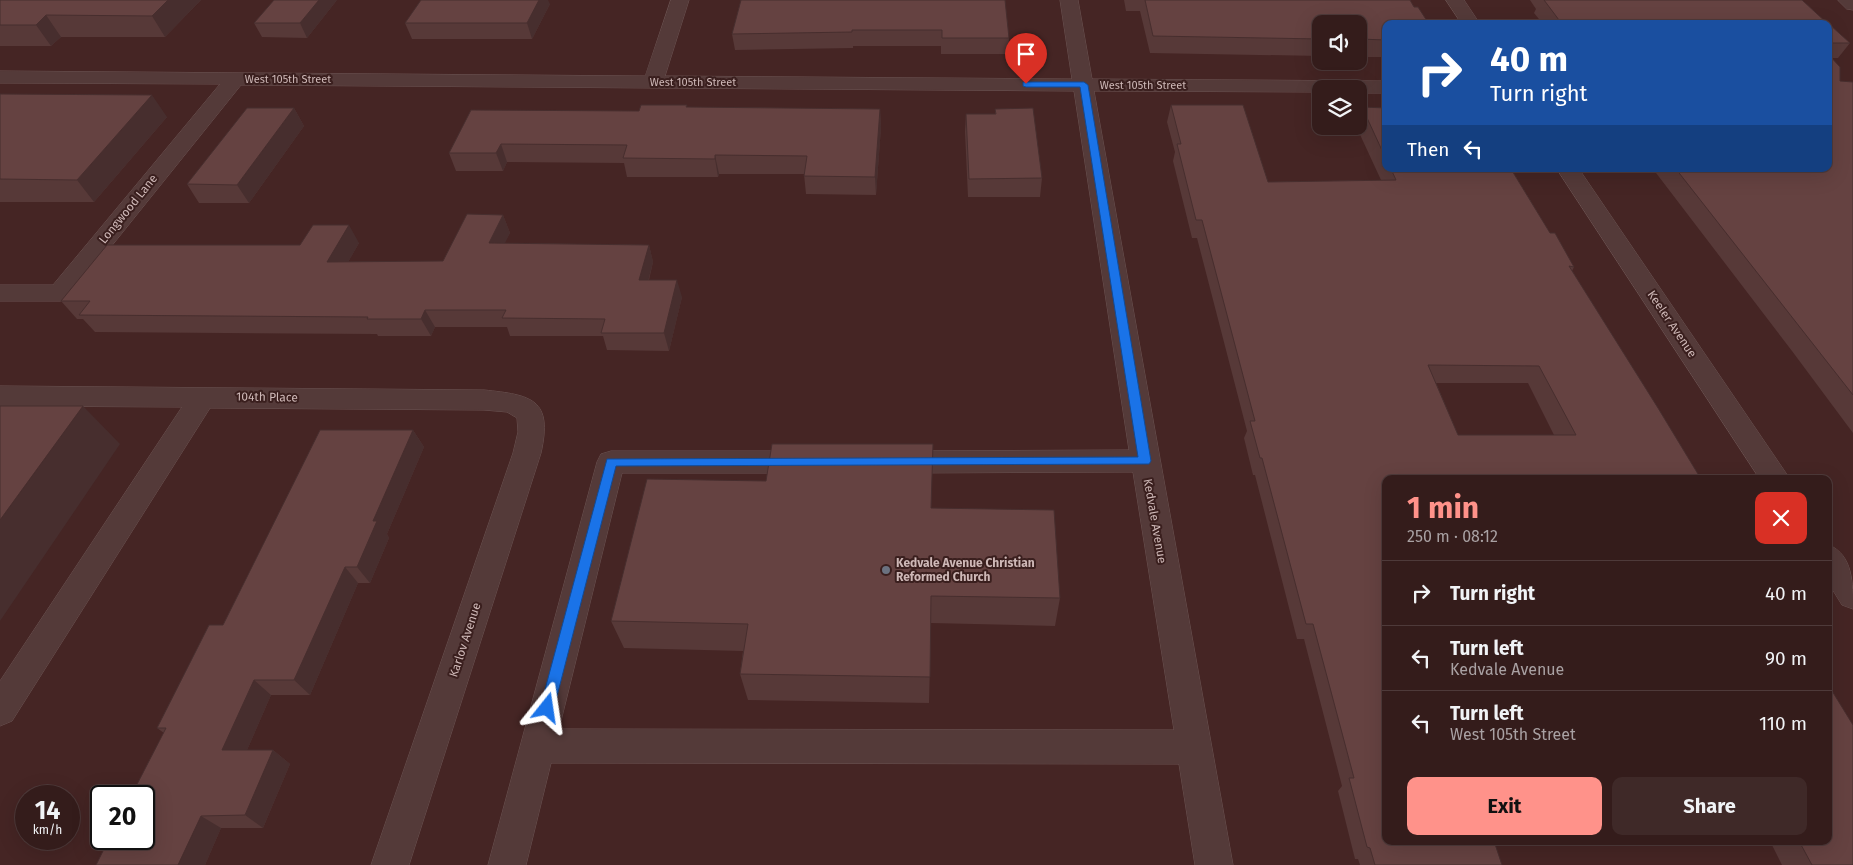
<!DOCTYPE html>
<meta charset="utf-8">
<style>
:root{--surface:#341c1b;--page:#3f2928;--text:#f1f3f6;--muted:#a9a1a3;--line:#4e3a3a;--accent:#ff928a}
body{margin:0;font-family:"Fira Sans",sans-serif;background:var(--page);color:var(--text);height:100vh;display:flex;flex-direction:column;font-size:19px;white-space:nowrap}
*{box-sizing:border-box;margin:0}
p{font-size:16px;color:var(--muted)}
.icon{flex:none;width:28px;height:28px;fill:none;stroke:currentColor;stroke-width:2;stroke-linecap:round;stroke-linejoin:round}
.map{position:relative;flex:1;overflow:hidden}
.drawer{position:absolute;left:1382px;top:475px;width:450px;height:370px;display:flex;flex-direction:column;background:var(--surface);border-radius:10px;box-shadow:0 5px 20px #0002,0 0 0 1px var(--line)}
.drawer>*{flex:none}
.banner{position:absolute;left:1382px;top:20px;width:450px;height:152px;border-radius:10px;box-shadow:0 5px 20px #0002,0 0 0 1px var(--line);background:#1a4fa0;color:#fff;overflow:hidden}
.controls{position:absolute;left:1312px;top:15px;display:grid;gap:10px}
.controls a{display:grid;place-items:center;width:55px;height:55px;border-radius:10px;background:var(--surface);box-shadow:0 5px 20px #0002,0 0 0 1px var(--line);font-size:25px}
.speed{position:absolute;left:15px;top:785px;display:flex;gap:10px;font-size:25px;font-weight:700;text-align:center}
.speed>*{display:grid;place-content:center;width:65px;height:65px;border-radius:50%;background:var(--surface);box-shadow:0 5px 20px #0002,0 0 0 1px var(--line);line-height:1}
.speed small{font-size:12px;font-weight:400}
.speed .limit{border:2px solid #111;border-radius:8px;background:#fff;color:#111}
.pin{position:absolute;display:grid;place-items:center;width:42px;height:42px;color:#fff;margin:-51px -21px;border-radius:50% 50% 50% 0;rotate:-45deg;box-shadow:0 0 5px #0007}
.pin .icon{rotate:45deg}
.me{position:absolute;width:55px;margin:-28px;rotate:15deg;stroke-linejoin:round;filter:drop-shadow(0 0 4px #0008)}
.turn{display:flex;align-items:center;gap:18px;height:105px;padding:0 25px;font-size:22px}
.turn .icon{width:65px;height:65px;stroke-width:2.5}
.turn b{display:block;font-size:35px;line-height:42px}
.then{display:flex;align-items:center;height:48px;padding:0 25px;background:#0003;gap:10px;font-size:19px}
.round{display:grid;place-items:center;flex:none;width:52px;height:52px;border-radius:10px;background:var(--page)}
.summary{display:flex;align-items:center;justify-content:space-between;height:85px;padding:0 25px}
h1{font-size:30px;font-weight:700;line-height:38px;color:var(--accent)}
.action{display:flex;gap:10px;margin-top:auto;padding:10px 25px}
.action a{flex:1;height:58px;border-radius:10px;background:var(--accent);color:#111;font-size:20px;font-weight:700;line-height:58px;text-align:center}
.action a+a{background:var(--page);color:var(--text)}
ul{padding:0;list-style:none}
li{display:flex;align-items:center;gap:15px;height:65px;padding:0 25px;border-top:1px solid var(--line)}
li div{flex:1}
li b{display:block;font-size:19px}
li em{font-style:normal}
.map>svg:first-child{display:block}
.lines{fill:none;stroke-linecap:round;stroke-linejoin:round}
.minor-casing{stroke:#6b5352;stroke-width:1}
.minor{fill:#543a39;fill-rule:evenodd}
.wall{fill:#573938;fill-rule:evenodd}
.shaded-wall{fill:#472e2e}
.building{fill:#654241;stroke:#472e2e;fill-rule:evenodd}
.route{fill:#1a73e8;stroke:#114b97}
.worship-dot{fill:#6b7280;stroke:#3a1f1e;stroke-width:2}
.labels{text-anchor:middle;stroke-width:4;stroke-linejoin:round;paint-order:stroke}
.far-street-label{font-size:11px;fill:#ceb8b7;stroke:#3a1f1e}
.street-label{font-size:12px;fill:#ceb8b7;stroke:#3a1f1e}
.poi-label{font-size:12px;font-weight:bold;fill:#ceb8b7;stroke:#3a1f1e;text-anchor:start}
</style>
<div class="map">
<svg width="1853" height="865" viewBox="0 0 1853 865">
<rect width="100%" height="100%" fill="#452524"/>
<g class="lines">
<defs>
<path id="minor" d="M671,0H689L665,76L1072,79L1060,0H1078L1092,79L1386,81V93H1359V89H1321V92L1094,91L1233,865H1195L1179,764L551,763L526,865H488L597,462L601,454L611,451H808L818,454L822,462L818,470L808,473H622L559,729L1174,730L1133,472L896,473L886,470L882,462L886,454L896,451L1129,450L1074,91L241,85L69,299L60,301H0V285H53L220,84L0,83V71L645,76Z
M1446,0H1464L1480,24H1462Z
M1838,0H1853V10L1847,9Z
M1557,169H1579L1790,479H1760Z
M0,386L484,390C532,395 553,399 541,453L409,865H371L513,453L518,432L517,418L507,412L484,410L210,408L12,721L0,726V681L182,407L0,406Z
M1829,545C1853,555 1853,583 1853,609L1842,605L1829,584Z"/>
</defs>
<use href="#minor" class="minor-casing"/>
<use href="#minor" class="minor"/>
</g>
<path class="wall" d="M0,0H201L165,37H61L51,46H0Z
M337,0L307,38L262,37L254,23Z
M741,0L1009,38L1008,54H941V46H853V48L735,50L732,34Z
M1124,0H1410L1414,7L1386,24V57H1359V24H1321V56L1150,53L1140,11H1126Z
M1530,0H1802L1828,24H1543L1534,13L1536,9Z
M550,4L532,39H412L405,23Z
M1829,24L1850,43L1838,58H1832L1840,81L1853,82V433L1792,351L1653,169H1829Z
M0,94L167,117L94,202H0Z
M687,105V107L880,109L881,127L876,195L806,194L804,174H719L718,177H627L624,163L507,162L503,171H456L449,153L639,111Z
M1171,105L1268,182L1381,180L1356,126H1359V116L1362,107L1386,108V169H1511L1550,233L1574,267L1572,271L1701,479H1386V841L1502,865H1360L1358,859H1355L1338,791L1342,786L1304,639H1297L1255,475H1253L1244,438L1247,431L1197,238H1192L1173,161L1175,152L1167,122ZM1436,383H1528L1554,435H1458Z
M294,108L304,126L249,203H199L187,184Z
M995,109L1042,178L1040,197H968L965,132L966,114H995Z
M503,215L510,233L504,243L649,245L653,262L649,280L682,297L669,351L607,350L603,336H510L507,327H435L431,336H378L377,334L95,332L83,319H77L61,301L300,245L359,243L348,262L443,261Z
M413,430L424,447L387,534L389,538L370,583H358L310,695H271L247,750H273L290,764L263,828H221L205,865L164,733L157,728L223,625Z
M932,508L1060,598L1055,626L931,623L929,703L748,700L740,674L743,651L624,648L611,621Z
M1710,841H1829L1853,865H1782L1771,843H1711Z"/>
<path class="shaded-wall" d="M168,0H201L165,37L152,16Z
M319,0H337L307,38L300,23Z
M539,0H548L550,4L532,39L527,23Z
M46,15L61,37L51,46L36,25Z
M152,95L167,117L94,202L77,180Z
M294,108L304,126L249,203L237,185Z
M880,109L881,127L876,195L875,177Z
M501,144L507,162L503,171L496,153Z
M715,155L719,174L718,177L715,159Z
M503,215L510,233L496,261L489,243Z
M349,225L359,243L338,280L327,262Z
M649,245L653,262L644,297L639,280Z
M677,280L682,297L669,351L664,333Z
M425,310L435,327L431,336L421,319Z
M83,406L120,444L0,621V520Z
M413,430L424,447L387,534L389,538L370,583L357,567L373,521Z
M345,567L358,583L310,695L294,680Z
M254,680L271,695L241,764L222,750Z
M273,750L290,764L263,828L245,815Z
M201,816L221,828L205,865H178Z"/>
<path class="building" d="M0,0H168L152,16L46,15L36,25H0Z
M274,0H319L300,23H254Z
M421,0H539L527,23H405Z
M741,0H1005L1009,38H942V30H852V32L732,34Z
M1145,0H1410L1414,7H1418L1429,24H1386V40L1359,39V24H1321V39L1153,36Z
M1544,0H1802L1828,24H1562Z
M1829,24L1850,43H1829Z
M1829,55L1840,67V81L1853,82V395L1676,169H1829Z
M0,94L152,95L77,180L0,179Z
M641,105H687L686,107L880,109L875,177L804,176L807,156L715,155V159L623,158L627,145L501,144L496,153H449L471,110L639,111Z
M1171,105H1243L1268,182L1396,180L1391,169H1511L1550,233H1555L1574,267L1569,266L1658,408L1701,479H1386V841H1494L1502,865H1375L1370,848L1367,847L1349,778H1354L1313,624H1306L1262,458H1260L1250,421H1255L1202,220H1196L1177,144H1181ZM1428,365L1539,366L1576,435H1458Z
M1362,107L1386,108V159Z
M247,108H294L237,185L187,184Z
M1033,108L1042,178L969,179L966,114H996L995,109Z
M467,214L503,215L489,243L649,245L639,280H677L664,333H601L605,319L502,318L506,310H425L421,319H367L368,317L79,315L90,301H61L107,245H300L313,225H349L327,262L443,261Z
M0,406H83L0,520Z
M320,430H413L373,521H377L357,567H345L294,680H254L222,750H273L245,815L201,816L178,865H96L109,839H144V796H131L166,728H157L209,625H223Z
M772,444H933L931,508L1054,510L1060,598L931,596L930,677L740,674L748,624L611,621L647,479L766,481Z
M1829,686L1853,725V865H1812L1799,841H1829Z"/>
<path class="route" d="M1023,82H1084L1088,85L1151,461L1149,464L616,466L554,708L552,713L547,715L542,713L540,708L607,459L1138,457L1080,87H1026L1023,86Z"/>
<circle class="worship-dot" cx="886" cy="570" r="5"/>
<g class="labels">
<g class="far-street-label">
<text x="288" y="83">West 105th Street</text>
<text x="693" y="86">West 105th Street</text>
<text x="1143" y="89">West 105th Street</text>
</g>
<g class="street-label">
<text transform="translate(128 209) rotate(-51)" y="4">Longwood Lane</text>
<text transform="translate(1672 324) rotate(56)" y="4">Keeler Avenue</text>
<text transform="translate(267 397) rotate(1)" y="4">104th Place</text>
<text transform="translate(1155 521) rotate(80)" y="4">Kedvale Avenue</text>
<text transform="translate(465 640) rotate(-72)" y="4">Karlov Avenue</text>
</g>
<g class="poi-label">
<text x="896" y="567">Kedvale Avenue Christian<tspan x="896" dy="14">Reformed Church</tspan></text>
</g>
</g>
</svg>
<div class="controls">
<a><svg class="icon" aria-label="sound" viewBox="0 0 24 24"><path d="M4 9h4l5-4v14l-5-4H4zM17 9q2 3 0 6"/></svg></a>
<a><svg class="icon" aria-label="layers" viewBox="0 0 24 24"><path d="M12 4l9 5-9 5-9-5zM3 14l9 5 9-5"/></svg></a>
</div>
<div class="speed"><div>14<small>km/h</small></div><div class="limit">20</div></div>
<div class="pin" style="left:1026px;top:84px;background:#d93025"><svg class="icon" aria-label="arrive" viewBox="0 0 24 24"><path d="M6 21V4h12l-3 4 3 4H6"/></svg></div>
<svg class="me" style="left:547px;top:708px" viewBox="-20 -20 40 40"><path d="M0-17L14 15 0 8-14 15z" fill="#1a73e8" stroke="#fff" stroke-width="4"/></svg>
<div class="banner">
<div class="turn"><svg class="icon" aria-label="right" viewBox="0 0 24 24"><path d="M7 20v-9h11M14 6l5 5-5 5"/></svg><div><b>40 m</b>Turn right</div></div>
<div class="then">Then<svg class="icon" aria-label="left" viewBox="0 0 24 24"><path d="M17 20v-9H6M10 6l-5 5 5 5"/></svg></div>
</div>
<section class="drawer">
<div class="summary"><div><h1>1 min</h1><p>250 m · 08:12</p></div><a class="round" style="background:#d93025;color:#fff"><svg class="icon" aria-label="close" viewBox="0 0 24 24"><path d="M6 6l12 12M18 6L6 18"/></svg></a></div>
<ul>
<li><svg class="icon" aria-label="right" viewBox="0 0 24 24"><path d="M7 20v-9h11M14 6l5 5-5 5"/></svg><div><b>Turn right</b></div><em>40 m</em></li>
<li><svg class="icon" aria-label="left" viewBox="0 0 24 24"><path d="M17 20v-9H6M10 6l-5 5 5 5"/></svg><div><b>Turn left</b><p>Kedvale Avenue</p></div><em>90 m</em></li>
<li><svg class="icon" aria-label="left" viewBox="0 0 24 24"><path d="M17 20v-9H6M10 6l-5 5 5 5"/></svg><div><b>Turn left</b><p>West 105th Street</p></div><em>110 m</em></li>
</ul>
<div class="action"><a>Exit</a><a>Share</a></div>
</section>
</div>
